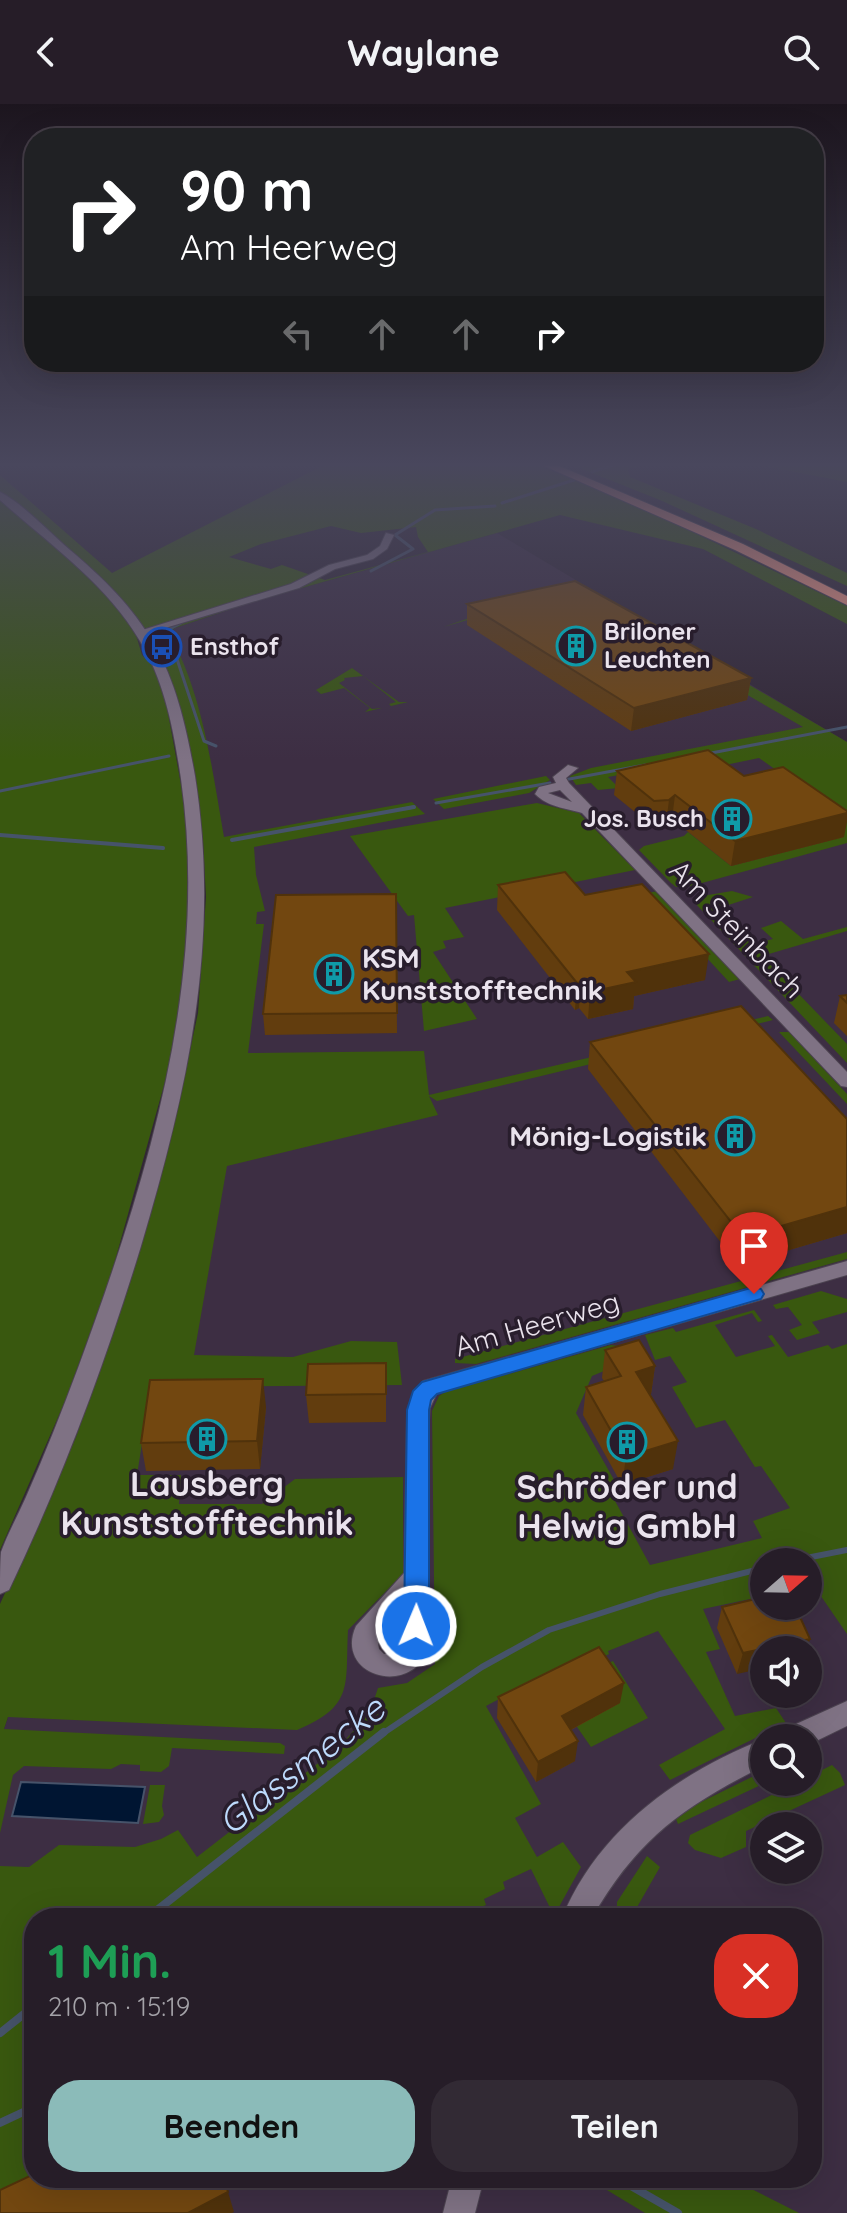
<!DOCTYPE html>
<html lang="de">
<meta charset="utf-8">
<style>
:root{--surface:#261d28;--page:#322a34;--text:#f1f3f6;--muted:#a4a2a8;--line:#423b45;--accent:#8bbbb9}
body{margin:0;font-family:Quicksand,sans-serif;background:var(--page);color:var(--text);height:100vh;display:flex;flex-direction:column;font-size:30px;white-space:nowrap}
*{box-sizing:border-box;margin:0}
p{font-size:26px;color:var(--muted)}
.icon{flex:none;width:44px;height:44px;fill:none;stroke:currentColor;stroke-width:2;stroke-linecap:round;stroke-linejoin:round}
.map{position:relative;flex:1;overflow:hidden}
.panel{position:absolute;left:24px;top:1804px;width:798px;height:280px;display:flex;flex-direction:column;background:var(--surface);border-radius:32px;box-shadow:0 8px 32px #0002,0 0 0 2px var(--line)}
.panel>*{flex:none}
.guide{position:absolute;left:24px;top:24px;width:800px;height:244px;border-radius:32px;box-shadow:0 8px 32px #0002,0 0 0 2px var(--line);background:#202124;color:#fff;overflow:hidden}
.needle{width:52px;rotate:70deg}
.buttons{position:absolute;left:750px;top:1444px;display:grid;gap:16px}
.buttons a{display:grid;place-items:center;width:72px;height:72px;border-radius:50%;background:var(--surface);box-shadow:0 8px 32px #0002,0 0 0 2px var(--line);font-size:40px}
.pin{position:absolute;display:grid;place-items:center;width:68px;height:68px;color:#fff;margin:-82px -34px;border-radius:50% 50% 50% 0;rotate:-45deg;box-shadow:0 0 8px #0007}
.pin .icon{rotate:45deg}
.me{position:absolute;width:88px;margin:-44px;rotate:1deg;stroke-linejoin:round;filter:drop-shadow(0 0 6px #0008)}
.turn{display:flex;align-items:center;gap:28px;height:168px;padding:0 24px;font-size:36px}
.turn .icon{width:104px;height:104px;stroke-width:2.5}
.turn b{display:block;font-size:56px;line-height:68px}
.lanes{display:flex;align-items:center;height:76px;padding:0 24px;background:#0003;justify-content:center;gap:40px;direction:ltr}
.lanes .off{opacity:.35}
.round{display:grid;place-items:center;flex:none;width:84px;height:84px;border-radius:32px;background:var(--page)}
.headline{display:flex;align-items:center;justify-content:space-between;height:136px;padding:0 24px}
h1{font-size:48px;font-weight:800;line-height:60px;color:#1e9e55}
.primary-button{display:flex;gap:16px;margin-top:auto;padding:16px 24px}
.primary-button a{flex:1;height:92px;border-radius:32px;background:var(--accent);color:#111;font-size:32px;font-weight:800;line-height:92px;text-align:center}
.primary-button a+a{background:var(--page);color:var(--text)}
header{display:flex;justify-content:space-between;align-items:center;height:104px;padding:0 24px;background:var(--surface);font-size:36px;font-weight:800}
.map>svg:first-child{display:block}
.built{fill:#3d2e43;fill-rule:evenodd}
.green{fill:#39580f;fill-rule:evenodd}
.water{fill:#001532;stroke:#46536a;stroke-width:2}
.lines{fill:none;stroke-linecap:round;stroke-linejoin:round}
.stream-far3{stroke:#46536a;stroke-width:3}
.stream-far2{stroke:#46536a;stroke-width:4}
.stream-far1{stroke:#46536a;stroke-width:6}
.stream{stroke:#46536a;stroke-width:8}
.minor-casing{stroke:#4c4350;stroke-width:2}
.secondary-casing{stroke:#4c4350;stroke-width:2}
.motorway-casing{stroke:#4c4350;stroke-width:2}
.minor{fill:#7f7284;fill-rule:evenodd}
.secondary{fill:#7f7284;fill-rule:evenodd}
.motorway{fill:#f99b85;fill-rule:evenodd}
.wall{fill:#623d0e}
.shaded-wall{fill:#50320b}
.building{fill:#724710;stroke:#50320b;stroke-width:2}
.route{fill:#1a73e8;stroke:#114b97;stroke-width:2}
.labels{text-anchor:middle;stroke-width:7;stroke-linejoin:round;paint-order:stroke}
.far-poi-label{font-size:24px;font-weight:bold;fill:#eae3ed;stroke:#281d2c;text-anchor:start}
.street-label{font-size:28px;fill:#eae3ed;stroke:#281d2c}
.poi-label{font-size:28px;font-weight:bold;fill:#eae3ed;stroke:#281d2c;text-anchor:start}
.near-poi-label{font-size:34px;font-weight:bold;fill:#eae3ed;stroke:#281d2c}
.near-water-label{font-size:36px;font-style:italic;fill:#bddafc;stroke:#281d2c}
</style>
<header><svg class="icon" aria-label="back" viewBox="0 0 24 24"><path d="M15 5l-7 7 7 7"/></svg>Waylane<svg class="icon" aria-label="search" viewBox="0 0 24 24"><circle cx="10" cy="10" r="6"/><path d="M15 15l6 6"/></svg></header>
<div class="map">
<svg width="847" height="2109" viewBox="0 0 847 2109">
<rect width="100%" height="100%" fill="#322736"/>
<path class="built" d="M497,429L847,638V2109H0V1636L147,1222L225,849L179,546L169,529L175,524L249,499ZM764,1458H808V1502H764ZM764,1546H808V1590H764ZM764,1634H808V1678H764ZM764,1722H808V1766H764ZM34,1814H812V2074H34Z"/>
<path class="green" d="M324,361H537L642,404L847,502V520L703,445L560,411L249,499L175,524L169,529C203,590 212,665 224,733L412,698L425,710L254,743L256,771L265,807L257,808L256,820H264L248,949L424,947L429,991L768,912L773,916L437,997L429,992L438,1011L227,1062L194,1251L293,1253L351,1237L397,1238L402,1281L151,1283L137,1371H181L179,1400H262L295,1375L403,1373V1470L348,1526C345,1581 355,1602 297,1626L8,1613L4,1625L280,1639L285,1642L284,1650L172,1644L169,1662L161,1668L140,1667V1661L121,1660L111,1665L24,1662L13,1671L0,1729V1500L76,1333L136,1158L180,993L198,909L206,793L203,736L190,650L160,550L100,474L89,475L113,498L135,528L142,551L154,563L166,598L186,708L190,797L180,924L111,1171L66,1295L0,1446V371L112,469ZM331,422L361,429L416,423L418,433L428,448L325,476L282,461L271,465L229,453L261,440Z
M572,361H643L628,365L630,373L756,425L847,469V482L660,396Z
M760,361H847V378Z
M589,487L847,638V739L691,782L676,783L671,779L639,746L644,742L684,732L688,728L731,762L843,733L836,708L759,654L701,666L691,658L608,673L619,684L598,686L591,679L576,681L570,672L591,664L803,623L601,507L517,502L443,523L510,500Z
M352,564L399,598H408L391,602L389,600L396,598L363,572L344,574L345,576L339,579L372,605L382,604L365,608L370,604L344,584L321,590L316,586Z
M546,672L550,676L529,689L444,705L433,695Z
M537,699L579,709L635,766L445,804L464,833L443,837L446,844L433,848L477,915L424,927L414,811L408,812L350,732Z
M658,787L740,875L729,878L647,789Z
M732,787L753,793L716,805L757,839L773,835L761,824L781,817L803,835L847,823V827L762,852L847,940V959L694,798L702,792Z
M779,928H789L847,990V1000Z
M847,1148V1155L476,1260L455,1259V1255Z
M821,1187L847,1195V1208L812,1218L820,1229L797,1236L789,1226L802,1221L788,1203L776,1205L773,1201Z
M754,1206L762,1217L758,1218L752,1209L715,1221L736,1253L775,1242L768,1232L772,1231L788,1253L828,1241L832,1245L847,1240V1530L814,1482L808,1483V1458H764V1492L703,1505L720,1545L706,1548L735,1612L776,1604L786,1619L670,1676L659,1661L725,1625L658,1527L608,1547L609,1550L559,1576L520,1584L486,1602L541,1700L515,1714L537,1753L563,1738L581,1763L554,1812L531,1765L503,1778L505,1785L484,1795L486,1801L456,1814H34V2074L0,2105V1762L29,1763L59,1741L135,1743L161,1735L178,1726L197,1753L339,1643L370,1608L378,1584L407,1579L435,1560L432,1307L439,1292L445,1288L611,1241L619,1242L616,1262L592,1272L576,1309L617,1381L608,1384L650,1461L762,1434L753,1417L790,1404L761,1362L755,1363L725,1316L696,1324L672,1283L687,1278L670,1252L655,1256L645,1231L673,1224L676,1228Z
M613,1557L648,1614L591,1643L577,1623L596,1564Z
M832,1661L840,1669L845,1681L746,1727V1743L721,1754L695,1746L688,1739L690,1731L798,1678H808V1673Z
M764,1667V1678H767L678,1720L676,1715L697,1700Z
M150,1681H165L162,1702L164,1711L159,1718L143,1720Z
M647,1752L660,1763L632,1812L634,1814H617V1798Z
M587,2074H730L799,2109H645Z"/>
<path class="water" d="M21,1678L145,1683L138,1719L12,1712Z"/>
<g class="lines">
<path class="stream-far3" d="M592,368L613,361
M502,399L574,376
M371,467L413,445L395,431L435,406L495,402
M181,519L164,528L173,543L204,637L216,642
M706,650L847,623
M564,676L645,661
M0,687L169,652
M436,699L550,679
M403,705L414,703"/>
<path class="stream-far2" d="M0,731L163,744
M232,736L414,703"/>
<path class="stream-far1" d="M786,1458L847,1446
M382,1630L482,1563L549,1526L660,1490L764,1464"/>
<path class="stream" d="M147,1814L384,1628
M0,1929L34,1902
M0,2019L34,2003
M617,2074L678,2109"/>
<defs>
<path id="minor" d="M386,429L394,431L387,445L373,455L335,465L299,484L145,530L136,528L291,480L329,461L367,451L380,442Z
M568,661L578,664L566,674L569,679L847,968V983L841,982L582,709C565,704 548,703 535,690L539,683L556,679L553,673ZM560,686L572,698L548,689Z
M847,1157V1171L437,1289L430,1304L428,1328V1547C407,1594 334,1570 356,1522L404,1469L407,1310L412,1293L423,1277ZM404,1504V1542L393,1550H384L379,1545L377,1534Z
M847,1597V1622L808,1641V1634H781L785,1625Z
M764,1635V1662C684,1702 637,1735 592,1814H562C598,1726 678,1669 764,1635Z
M452,2074H484L475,2109H443Z"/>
<path id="secondary" d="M0,388C22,399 50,429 70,446C102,473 133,503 154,540C177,580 187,627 195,672C221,837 188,984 141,1142C105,1260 62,1375 9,1486L0,1490C0,1477 0,1460 1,1448C8,1429 18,1411 26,1393C45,1350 62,1307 78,1264C147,1076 210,877 181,675C174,628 165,578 140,537C106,479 49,440 0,396Z"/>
<path id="motorway" d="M542,361H557L743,440L847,492V501L735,446Z"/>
</defs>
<use href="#minor" class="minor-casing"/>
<use href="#secondary" class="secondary-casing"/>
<use href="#motorway" class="motorway-casing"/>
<use href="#minor" class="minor"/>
<use href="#secondary" class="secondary"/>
<use href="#motorway" class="motorway"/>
</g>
<path class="wall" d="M467,500L751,574L747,596L631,627L467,521Z
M617,667L744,672L844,733L731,762L672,715L666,720L651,721L614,691Z
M498,781L585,791L705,876L634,892L633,905L588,915L579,904L575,906L497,806Z
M396,790L397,929L265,931L263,910Z
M847,891V932L834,919L840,892Z
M590,938L847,1015V1129L738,1161L588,965Z
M605,1246L655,1262L651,1290L650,1291L673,1365L622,1381L583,1311L586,1283L604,1277L602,1274Z
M386,1259V1318L309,1319L306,1291Z
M266,1303L260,1365L146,1367L141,1339Z
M764,1493L737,1570L717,1524L722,1503Z
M498,1593L620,1599L571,1626L575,1657L536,1678L497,1614Z"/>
<path class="shaded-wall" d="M751,574L747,596L631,627L634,604Z
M675,691L672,715L666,720L669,696Z
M847,709V718L844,733L731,762L735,737Z
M709,850L705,876L634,892L633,905L588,915L590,888L627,868Z
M581,878L579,904L575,906L577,879Z
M847,1103V1129L738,1161L743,1133Z
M655,1262L651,1290L632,1296L636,1268Z
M263,1275L266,1303L260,1365L257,1337Z
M678,1337L673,1365L622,1381L626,1353Z
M810,1535L807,1546H764V1564L737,1570L743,1549Z
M624,1579L620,1599L559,1632L562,1612Z
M578,1637L575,1657L536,1678L538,1658Z
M228,2088L234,2108L232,2109H188Z"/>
<path class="building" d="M575,477L751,574L634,604L467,500Z
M708,646L744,672L783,663L847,707V709L735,737L675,691L669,696L654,697L617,667Z
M565,768L585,791L642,780L709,850L627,868L636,878L590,888L581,878L577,879L498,781Z
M396,790L397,909L263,910L276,791Z
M847,891V899L840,892Z
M741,902L847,1015V1103L743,1133L590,938Z
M639,1236L655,1262L636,1268L678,1337L626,1353L586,1283L621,1272L605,1246Z
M386,1259V1290L306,1291L308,1260Z
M263,1275L257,1337L141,1339L150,1276Z
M764,1493V1502H795L810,1535L743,1549L722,1503Z
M599,1543L624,1579L562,1612L578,1637L538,1658L498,1593Z
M34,2070V2074H224L228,2088L188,2109H0V2086Z"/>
<linearGradient id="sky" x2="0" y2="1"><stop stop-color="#1c151e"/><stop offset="0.55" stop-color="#49475d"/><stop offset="1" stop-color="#49475d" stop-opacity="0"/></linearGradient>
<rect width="847" height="656" fill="url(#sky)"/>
<path class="route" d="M754,1183L761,1185L764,1190L761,1195L437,1290L431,1296L429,1306V1522L425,1530L416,1533L407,1530L404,1522L407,1306L413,1287L422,1278Z"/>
<defs>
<symbol id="building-ring" viewBox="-11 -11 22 22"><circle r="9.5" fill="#281d2c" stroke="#0f9aa8" stroke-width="1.5"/><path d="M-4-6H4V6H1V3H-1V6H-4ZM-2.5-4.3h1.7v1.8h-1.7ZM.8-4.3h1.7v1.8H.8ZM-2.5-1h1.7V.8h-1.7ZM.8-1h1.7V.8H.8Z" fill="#0f9aa8"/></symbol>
<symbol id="bus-ring" viewBox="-11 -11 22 22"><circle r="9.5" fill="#281d2c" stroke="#1a4fb4" stroke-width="1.5"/><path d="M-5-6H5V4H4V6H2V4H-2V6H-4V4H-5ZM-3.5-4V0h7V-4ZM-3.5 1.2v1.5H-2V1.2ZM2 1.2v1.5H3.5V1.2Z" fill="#1a4fb4"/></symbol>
</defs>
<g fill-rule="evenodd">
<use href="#building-ring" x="554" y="520" width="44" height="44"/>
<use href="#bus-ring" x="140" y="521" width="44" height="44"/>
<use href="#building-ring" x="710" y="693" width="44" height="44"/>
<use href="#building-ring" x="312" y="848" width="44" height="44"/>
<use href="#building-ring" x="713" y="1010" width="44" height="44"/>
<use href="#building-ring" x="185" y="1313" width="44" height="44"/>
<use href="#building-ring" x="605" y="1316" width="44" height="44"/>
</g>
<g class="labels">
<g class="far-poi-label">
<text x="604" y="536">Briloner<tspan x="604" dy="28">Leuchten</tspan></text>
<text x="190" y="551">Ensthof</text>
<text x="704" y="723" text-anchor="end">Jos. Busch</text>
</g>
<g class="street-label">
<text transform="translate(737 825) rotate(46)" y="10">Am Steinbach</text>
<text transform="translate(537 1220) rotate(-16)" y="10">Am Heerweg</text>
</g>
<g class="poi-label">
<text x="362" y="864">KSM<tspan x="362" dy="32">Kunststofftechnik</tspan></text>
<text x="707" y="1042" text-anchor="end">Mönig-Logistik</text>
</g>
<g class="near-poi-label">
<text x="207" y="1392">Lausberg<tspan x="207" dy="39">Kunststofftechnik</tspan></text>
<text x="627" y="1395">Schröder und<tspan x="627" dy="39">Helwig GmbH</tspan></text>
</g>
<g class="near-water-label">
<text transform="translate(301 1661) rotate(-38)" y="13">Glassmecke</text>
</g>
</g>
</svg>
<div class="buttons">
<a><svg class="needle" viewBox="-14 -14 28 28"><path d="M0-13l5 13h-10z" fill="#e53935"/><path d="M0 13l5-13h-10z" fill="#a4a2a8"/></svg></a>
<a><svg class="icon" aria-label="sound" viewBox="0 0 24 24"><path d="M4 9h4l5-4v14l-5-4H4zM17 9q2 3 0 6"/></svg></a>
<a><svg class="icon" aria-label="search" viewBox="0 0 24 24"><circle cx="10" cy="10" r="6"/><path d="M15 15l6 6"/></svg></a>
<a><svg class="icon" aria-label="layers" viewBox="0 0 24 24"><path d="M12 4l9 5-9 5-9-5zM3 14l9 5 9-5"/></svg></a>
</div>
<div class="pin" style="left:754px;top:1190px;background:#d93025"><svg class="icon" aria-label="arrive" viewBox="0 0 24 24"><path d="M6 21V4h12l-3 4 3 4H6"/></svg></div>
<svg class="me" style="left:416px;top:1522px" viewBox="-20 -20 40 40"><circle r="17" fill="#1a73e8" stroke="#fff" stroke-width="3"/><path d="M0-11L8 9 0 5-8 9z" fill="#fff"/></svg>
<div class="guide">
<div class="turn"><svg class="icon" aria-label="right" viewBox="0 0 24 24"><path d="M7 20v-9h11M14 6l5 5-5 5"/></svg><div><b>90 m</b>Am Heerweg</div></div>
<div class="lanes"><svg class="icon off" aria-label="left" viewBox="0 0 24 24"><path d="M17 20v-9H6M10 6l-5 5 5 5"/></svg><svg class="icon off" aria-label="ahead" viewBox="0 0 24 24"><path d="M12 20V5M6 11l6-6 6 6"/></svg><svg class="icon off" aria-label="ahead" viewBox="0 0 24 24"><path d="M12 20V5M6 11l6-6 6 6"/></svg><svg class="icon" aria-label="right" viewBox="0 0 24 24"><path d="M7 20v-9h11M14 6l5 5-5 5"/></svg></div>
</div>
<section class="panel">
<div class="headline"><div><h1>1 Min.</h1><p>210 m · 15:19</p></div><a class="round" style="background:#d93025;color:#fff"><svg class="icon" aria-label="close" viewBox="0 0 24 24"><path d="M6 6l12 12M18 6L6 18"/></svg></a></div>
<div class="primary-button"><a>Beenden</a><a>Teilen</a></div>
</section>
</div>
